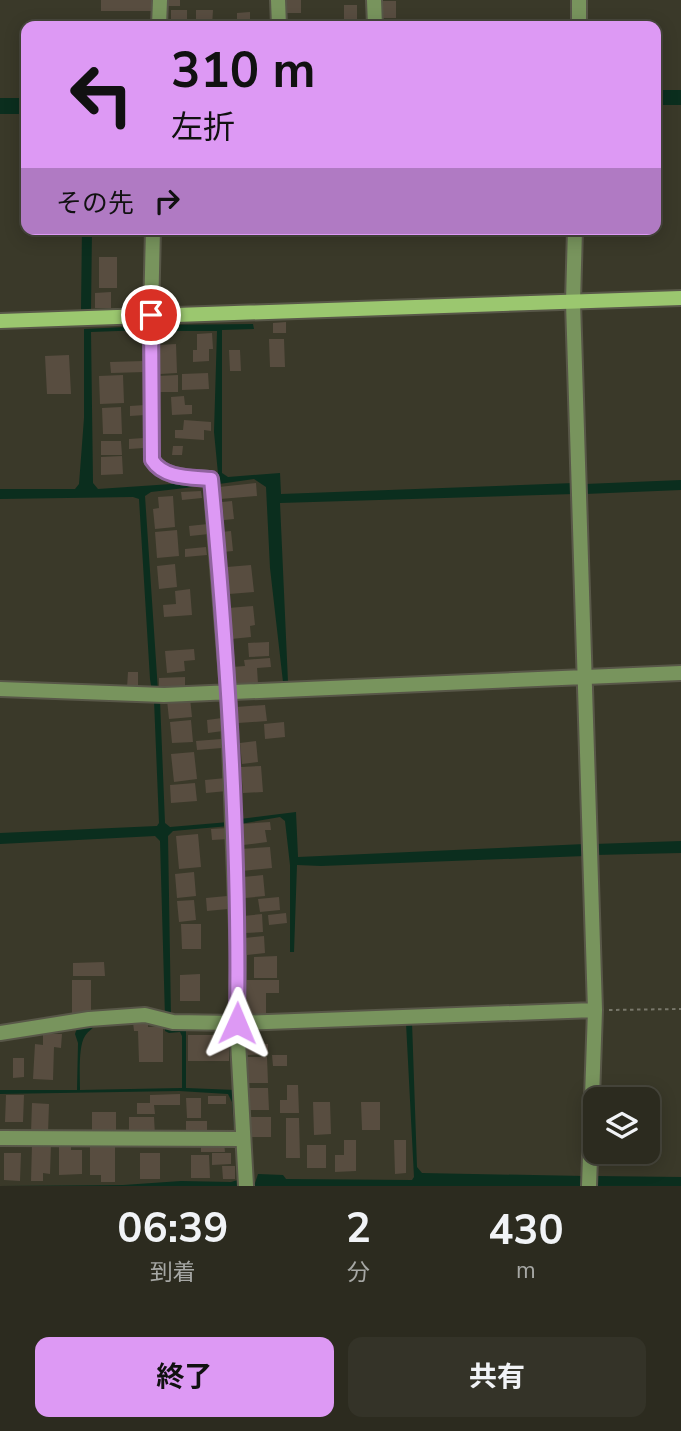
<!DOCTYPE html>
<html lang="ja">
<meta charset="utf-8">
<style>
:root{--surface:#2c2b1f;--page:#343328;--text:#f1f3f6;--muted:#a6a7a4;--line:#48473d;--accent:#dd99f4}
body{margin:0;font-family:"Nunito Sans","Noto Sans JP",sans-serif;background:var(--page);color:var(--text);height:100vh;display:flex;flex-direction:column;font-size:26px;white-space:nowrap}
*{box-sizing:border-box;margin:0}
p{font-size:23px;color:var(--muted)}
.icon{flex:none;width:38px;height:38px;fill:none;stroke:currentColor;stroke-width:2;stroke-linecap:round;stroke-linejoin:round}
.map{position:relative;height:1186px;overflow:hidden}
.details{display:flex;flex-direction:column;background:var(--surface);flex:1}
.details>*{flex:none}
.hud{position:absolute;left:21px;top:21px;width:640px;height:214px;border-radius:14px;box-shadow:0 4px 18px #0003,0 0 0 2px var(--line);background:#dd99f4;color:#111;overflow:hidden}
.fabs{position:absolute;left:583px;top:1087px;display:grid;gap:14px}
.fabs a{display:grid;place-items:center;width:77px;height:77px;border-radius:14px;background:var(--surface);box-shadow:0 4px 18px #0003,0 0 0 2px var(--line);font-size:35px}
.pin{position:absolute;display:grid;place-items:center;width:60px;height:60px;color:#fff;margin:-30px;border:4px solid #fff;border-radius:50%;box-shadow:0 2px 7px #0007}
.me{position:absolute;width:77px;margin:-38px;rotate:1deg;stroke-linejoin:round;filter:drop-shadow(0 0 5px #0008)}
.turn{display:flex;align-items:center;gap:24px;height:147px;padding:0 35px;font-size:32px}
.turn .icon{width:91px;height:91px;stroke-width:2.5}
.turn b{display:block;font-size:49px;line-height:60px}
.then{display:flex;align-items:center;height:66px;padding:0 35px;background:#0003;gap:14px;font-size:26px}
.eta{display:flex;justify-content:space-evenly;align-items:center;height:119px;text-align:center}
.eta b{font-size:42px;font-weight:700;line-height:49px}
.primary-button{display:flex;gap:14px;margin-top:auto;padding:14px 35px}
.primary-button a{flex:1;height:80px;border-radius:14px;background:var(--accent);color:#111;font-size:28px;font-weight:700;line-height:80px;text-align:center}
.primary-button a+a{background:var(--page);color:var(--text)}
.map>svg:first-child{display:block}
.water{fill:#0b2e1e}
.building{fill:#584d40}
.lines{fill:none;stroke-linecap:round;stroke-linejoin:round}
.street-casing{stroke:#585748;stroke-width:18}
.secondary-casing{stroke:#585748;stroke-width:18}
.path{stroke:#78776a;stroke-width:2;stroke-dasharray:3.5 3.5;stroke-linecap:butt}
.street{stroke:#78945d;stroke-width:14}
.secondary{stroke:#9bc76f;stroke-width:14}
.route-casing{stroke:#90639f;stroke-width:18}
.route{stroke:#dd99f4;stroke-width:12}
</style>
<div class="map">
<svg width="681" height="1186" viewBox="0 0 681 1186">
<rect width="100%" height="100%" fill="#3a3929"/>
<path class="water" d="M656,90H681V105H656Z
M0,98H26V114H0Z
M82,229H92L91,311L81,310Z
M253,324L254,329L222,330V473L228,477L280,473L281,494L574,483V494L280,503L288,682H283L270,568L266,487L254,479L219,484L214,432L217,331H154L155,325Z
M145,326V330L91,332L93,483L98,489L201,482L202,486L151,492L145,496L158,691H152L150,679L139,499L133,497L0,499V489H75L79,484L84,418V329Z
M681,480V490L585,494V484Z
M154,700H160L165,823L170,827L229,822V826L173,831L168,836L171,1017H165L160,841L155,836L0,844V833L157,826L159,823Z
M296,812L298,857L585,844V856L321,866L297,865L294,952H290V865L285,821L280,817L240,824V819Z
M681,841V853L595,855L594,844Z
M412,1022L417,1167L422,1173L584,1176V1186H250L255,1183L258,1174L283,1175L286,1179L412,1180L414,1177L406,1023Z
M97,1023C94,1028 88,1031 85,1036C78,1046 80,1077 80,1090L182,1088V1036L180,1032L169,1033L165,1031V1025L231,1028L186,1030V1088L236,1090L242,1186H0L123,1185L181,1181L231,1182L238,1180L232,1102L228,1094L179,1091L0,1094V1090H77L78,1043L75,1034L78,1025Z
M596,1176L681,1177V1186H596Z"/>
<path class="building" d="M101,0H153V11H101Z
M167,0H180V6H167Z
M287,0H301V13H287Z
M381,1H396V18H381Z
M344,5H357V20H344Z
M171,10H187V26H171Z
M196,10H213L212,26H196Z
M250,12V26H237V13Z
M99,257H117V288H99Z
M111,292V308H95V293Z
M286,322V333H273V323Z
M212,333L213,349H209V361L193,362V350H197V334Z
M269,339H284L285,367H270Z
M176,344L177,373L160,374L158,345Z
M229,350H240L241,371H230Z
M69,355L71,394H47L45,356Z
M144,361L145,372L111,373L110,362Z
M208,373L209,389L182,390V374Z
M123,375L124,403L100,404L99,376Z
M178,375V392H158L157,376Z
M184,396L185,405H192V414L172,415L171,397Z
M145,405V415L130,416V406Z
M121,407L122,434H103L102,408Z
M184,420L211,422V431L204,430V440L175,438V430H183Z
M144,438V448L129,449V439Z
M101,441H121L122,455H101Z
M173,446H183L182,455H172Z
M122,456L123,474L101,475V457Z
M256,483L257,496L220,499L219,487Z
M201,491L202,498L182,500L181,492Z
M173,496L175,527L155,529L153,509L159,508L158,497Z
M232,501L234,519L224,520L222,502Z
M208,524L209,534L190,536L189,526Z
M177,530L179,556L157,558L155,532Z
M231,531L233,551L223,552L221,532Z
M206,547L207,555L185,557V549Z
M175,564L177,587L159,589L157,566Z
M251,565L254,592L229,594L227,567Z
M190,589L192,615L164,617L163,605L176,604L175,591Z
M253,606L255,625L250,626L251,637L231,639L228,608Z
M269,642V656L249,657L248,643Z
M194,649L195,660L184,661L185,671L167,673L165,651Z
M270,658L271,667L257,668L258,684L233,685L232,667L245,666L244,660Z
M128,672H138V689L127,688Z
M185,677V688L159,689V678Z
M190,698L192,717L169,719L167,700Z
M265,705L267,721L238,723L236,707Z
M222,718L223,731L208,733L207,720Z
M191,720L193,742L172,743L170,722Z
M284,722L285,737L265,739L264,724Z
M221,739L222,748L197,750L196,741Z
M256,741L258,762L242,764L240,743Z
M194,752L197,779L174,782L171,754Z
M261,766L263,792L243,793L241,767Z
M226,778L227,791L206,793L205,780Z
M195,783L197,801L171,803L170,785Z
M270,822L271,830H265L267,842L243,845L241,824Z
M228,828L229,839L212,840L211,829Z
M198,834L201,867L179,869L176,836Z
M270,847L272,868L242,871L240,849Z
M194,872L196,896L177,898L175,874Z
M263,875L265,896L245,898L243,877Z
M227,896L228,909L207,911L206,898Z
M279,897L280,910L260,912L258,899Z
M194,900L196,920L179,922L177,901Z
M286,913L287,923L269,925L268,915Z
M262,914L263,932L245,933L243,916Z
M181,924H201V949H182Z
M264,936L265,953L247,955L245,938Z
M277,956V978H254V957Z
M104,962L105,976H73V963Z
M200,974V1001H180V975Z
M72,980H91V1014H72Z
M246,980H279V993H266V1018H247Z
M133,1022H148V1027L163,1026V1062H139L138,1031H134Z
M43,1034H62L61,1048L54,1047L53,1080L33,1079L35,1044L43,1045Z
M188,1035H229V1061H188Z
M247,1044H268V1054L247,1055Z
M272,1055H287V1066H273Z
M247,1057H267L268,1083H247Z
M13,1058H24V1077L13,1078Z
M287,1085H298L299,1113H280V1100H287Z
M249,1088H268L269,1110H249Z
M180,1094V1105H154L155,1114H137V1103H150V1095Z
M6,1095H24L23,1122H5Z
M208,1096H226V1104H208Z
M186,1098H201V1118H187Z
M313,1102H330L331,1134L314,1135Z
M361,1102H380V1130H362Z
M32,1103L49,1104L48,1133H31Z
M92,1112H116V1133H92Z
M129,1117H154L155,1135H129Z
M249,1117H271V1137H249Z
M286,1118H299L300,1158H286Z
M186,1121H207V1131H186Z
M344,1140H356V1171L335,1172V1155H344Z
M394,1140H406V1173L395,1174Z
M201,1142H224L225,1152H201Z
M59,1143H71V1150H82V1174L59,1175Z
M32,1144H51L50,1174L43,1173V1181H31Z
M90,1144H115V1182H101V1175H90Z
M307,1145H326V1168H307Z
M4,1153H21L20,1181L4,1180Z
M140,1153H160V1179H140Z
M212,1153H231V1164L212,1165Z
M191,1155H209L210,1178H191Z
M222,1166H235V1179H223Z"/>
<g class="lines">
<defs>
<path id="street" d="M278,0L279,26
M374,0L375,26
M159,26L160,0
M579,26V0
M153,229L151,315L152,460C164,479 191,477 211,479L228,691L238,956L237,1023L246,1186
M575,229L573,302L595,1010L589,1186
M0,689L164,695L681,673
M0,1033L89,1019L145,1015L173,1022L237,1023L595,1010
M0,1138L243,1139"/>
<path id="secondary" d="M0,321L681,298"/>
</defs>
<use href="#street" class="street-casing"/>
<use href="#secondary" class="secondary-casing"/>
<path class="path" d="M609,1010L681,1009"/>
<use href="#street" class="street"/>
<use href="#secondary" class="secondary"/>
</g>
<g class="lines">
<defs>
<path id="route" d="M151,315L152,460C164,479 191,477 211,479C228,659 240,842 237,1023"/>
</defs>
<use href="#route" class="route-casing"/>
<use href="#route" class="route"/>
</g>
</svg>
<div class="fabs">
<a><svg class="icon" aria-label="layers" viewBox="0 0 24 24"><path d="M12 4l9 5-9 5-9-5zM3 14l9 5 9-5"/></svg></a>
</div>
<div class="pin" style="left:151px;top:315px;background:#d93025"><svg class="icon" aria-label="arrive" viewBox="0 0 24 24"><path d="M6 21V4h12l-3 4 3 4H6"/></svg></div>
<svg class="me" style="left:237px;top:1023px" viewBox="-20 -20 40 40"><path d="M0-17L14 15 0 8-14 15z" fill="#dd99f4" stroke="#fff" stroke-width="4"/></svg>
<div class="hud">
<div class="turn"><svg class="icon" aria-label="left" viewBox="0 0 24 24"><path d="M17 20v-9H6M10 6l-5 5 5 5"/></svg><div><b>310 m</b>左折</div></div>
<div class="then">その先<svg class="icon" aria-label="right" viewBox="0 0 24 24"><path d="M7 20v-9h11M14 6l5 5-5 5"/></svg></div>
</div>
</div>
<section class="details">
<div class="eta">
<div><b>06:39</b><p>到着</p></div>
<div><b>2</b><p>分</p></div>
<div><b>430</b><p>m</p></div>
</div>
<div class="primary-button"><a>終了</a><a>共有</a></div>
</section>
